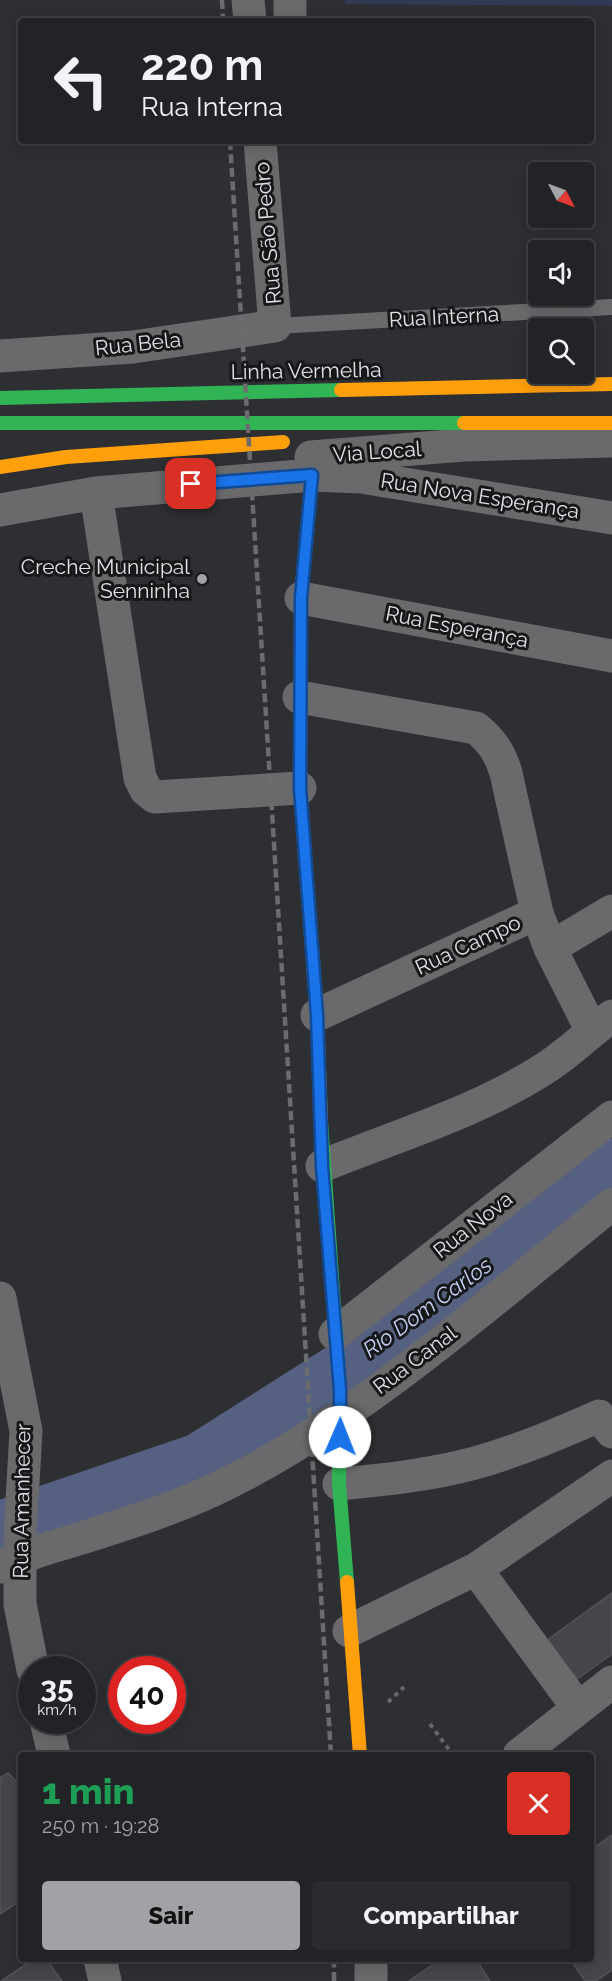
<!DOCTYPE html>
<html lang="pt">
<meta charset="utf-8">
<style>
:root{--surface:#222326;--page:#2a2b2e;--text:#f1f3f6;--muted:#a2a4a7;--line:#3f4043;--accent:#a1a2a5}
body{margin:0;font-family:Raleway,sans-serif;background:var(--page);color:var(--text);height:100vh;display:flex;flex-direction:column;font-size:22px;white-space:nowrap}
*{box-sizing:border-box;margin:0}
p{font-size:20px;color:var(--muted)}
.icon{flex:none;width:33px;height:33px;fill:none;stroke:currentColor;stroke-width:2;stroke-linecap:round;stroke-linejoin:round}
.map{position:relative;flex:1;overflow:hidden}
.panel{position:absolute;left:18px;top:1752px;width:576px;height:210px;display:flex;flex-direction:column;background:var(--surface);border-radius:6px;box-shadow:0 3px 15px #0003,0 0 0 2px var(--line)}
.panel>*{flex:none}
.banner{position:absolute;left:18px;top:18px;width:576px;height:126px;border-radius:6px;box-shadow:0 3px 15px #0003,0 0 0 2px var(--line);background:#222326;color:var(--text);overflow:hidden}
.needle{width:39px;rotate:131deg}
.fabs{position:absolute;left:528px;top:162px;display:grid;gap:12px}
.fabs a{display:grid;place-items:center;width:66px;height:66px;border-radius:6px;background:var(--surface);box-shadow:0 3px 15px #0003,0 0 0 2px var(--line);font-size:30px}
.speed{position:absolute;left:18px;top:1656px;display:flex;gap:12px;font-size:30px;font-weight:700;text-align:center}
.speed>*{display:grid;place-content:center;width:78px;height:78px;border-radius:50%;background:var(--surface);box-shadow:0 3px 15px #0003,0 0 0 2px var(--line);line-height:1}
.speed small{font-size:15px;font-weight:400}
.speed .limit{border:9px solid #d22;background:#fff;color:#111}
.pin{position:absolute;display:grid;place-items:center;width:51px;height:51px;color:#fff;margin:-26px;border-radius:12px;box-shadow:0 3px 9px #0006}
.me{position:absolute;width:66px;margin:-33px;rotate:1deg;stroke-linejoin:round;filter:drop-shadow(0 0 4px #0008)}
.turn{display:flex;align-items:center;gap:21px;height:126px;padding:0 24px;font-size:27px}
.turn .icon{width:78px;height:78px;stroke-width:2.5}
.turn b{display:block;font-size:42px;line-height:51px}
.round{display:grid;place-items:center;flex:none;width:63px;height:63px;border-radius:6px;background:var(--page)}
.summary{display:flex;align-items:center;justify-content:space-between;height:102px;padding:0 24px}
h1{font-size:36px;font-weight:800;line-height:45px;color:#1e9e55}
.primary-button{display:flex;gap:12px;margin-top:auto;padding:12px 24px}
.primary-button a{flex:1;height:69px;border-radius:6px;background:var(--accent);color:#111;font-size:24px;font-weight:800;line-height:69px;text-align:center}
.primary-button a+a{background:var(--page);color:var(--text)}
.map>svg:first-child{display:block}
.green{fill:#313953}
.lines{fill:none;stroke-linecap:round;stroke-linejoin:round}
.river{stroke:#566181;stroke-width:52}
.building{fill:#454649;stroke:#535356;stroke-width:1.5}
.path{stroke:#676769;stroke-width:4;stroke-dasharray:4.5 4.5;stroke-linecap:butt}
.lane{stroke:#6a6a6c;stroke-width:16}
.street{stroke:#6a6a6c;stroke-width:33}
.fast{stroke:#30b455;stroke-width:14}
.slow{stroke:#ff9f0a;stroke-width:14}
.jam{stroke:#e5322d;stroke-width:14}
.rail{stroke:#6b6c6e;stroke-width:4.5;stroke-dasharray:9 4.5;stroke-linecap:butt}
.route-casing{stroke:#114b97;stroke-width:15}
.route{stroke:#1a73e8;stroke-width:10}
.poi-dot{fill:#a1a2a5;stroke:#161719;stroke-width:2}
.labels{text-anchor:middle;stroke-width:6;stroke-linejoin:round;paint-order:stroke}
.street-label{font-size:21px;fill:#dfe0e3;stroke:#161719}
.poi-label{font-size:21px;fill:#dfe0e3;stroke:#161719;text-anchor:end}
.water-label{font-size:22px;font-style:italic;fill:#c5d2f6;stroke:#161719}
</style>
<div class="map">
<svg width="612" height="1981" viewBox="0 0 612 1981">
<rect width="100%" height="100%" fill="#2e2f32"/>
<path class="green" d="M345,0H612V6L345,4Z"/>
<g class="lines">
<path class="river" d="M0,1527L199,1459L402,1330L612,1165"/>
</g>
<path class="building" d="M612,1593V1654L577,1679L546,1641Z
M8,1773L21,1786V1900L0,1914V1778Z
M612,1835V1970L596,1981H585L570,1959H591V1850Z
M34,1959H46L62,1981H1Z
M441,1959H476L490,1981H409Z"/>
<g class="lines">
<path class="path" d="M388,1702L404,1687
M430,1724L453,1755"/>
<path class="lane" d="M275,326L612,307"/>
<path class="street" d="M248,0L250,21
M290,0V21
M0,356L133,347L275,326L260,141
M311,457L464,445L612,441
M96,493L140,778L146,790L155,797L300,788
M0,510L96,493L312,475L361,477L612,518
M301,598L612,656
M299,697L476,728C492,741 500,753 506,773L537,913L317,1015
M537,913L550,948L592,1031
M550,948L612,911
M322,1166C398,1135 478,1112 547,1067C570,1052 590,1032 612,1016
M0,1298L26,1431L20,1535V1604L33,1670
M335,1334L612,1117
M339,1484C384,1480 430,1475 475,1463C518,1451 558,1434 599,1416L612,1432
M0,1567C27,1553 56,1546 85,1537C132,1522 182,1506 226,1484C363,1416 493,1300 612,1204
M476,1569L578,1708
M349,1631L476,1569L612,1476
M46,1720L54,1755
M519,1755L612,1682
M100,1959L105,1981
M371,1959V1981"/>
<path class="fast" d="M0,398L341,390
M0,423H464
M321,1121L340,1390L339,1484L347,1582"/>
<path class="slow" d="M341,390L612,384
M464,423H612
M0,467L66,457L283,442
M306,869L317,1015L321,1121
M347,1582L360,1755"/>
<path class="jam" d="M306,869L300,788L301,598L312,475"/>
<path class="rail" d="M222,0L223,21
M230,141L331,1755
M334,1981V1959"/>
</g>
<g class="lines">
<defs>
<path id="route" d="M191,484L312,475L301,598L300,788L317,1015L322,1166L340,1390V1437"/>
</defs>
<use href="#route" class="route-casing"/>
<use href="#route" class="route"/>
</g>
<circle class="poi-dot" cx="202" cy="579" r="6"/>
<g class="labels">
<g class="street-label">
<text transform="translate(268 233) rotate(-95)" y="7">Rua São Pedro</text>
<text transform="translate(444 317) rotate(-3)" y="7">Rua Interna</text>
<text transform="translate(138 344) rotate(-6)" y="7">Rua Bela</text>
<text transform="translate(306 371) rotate(-1)" y="7">Linha Vermelha</text>
<text transform="translate(377 452) rotate(-4)" y="7">Via Local</text>
<text transform="translate(480 496) rotate(9)" y="7">Rua Nova Esperança</text>
<text transform="translate(457 627) rotate(11)" y="7">Rua Esperança</text>
<text transform="translate(468 945) rotate(-25)" y="7">Rua Campo</text>
<text transform="translate(473 1225) rotate(-38)" y="7">Rua Nova</text>
<text transform="translate(415 1360) rotate(-37)" y="7">Rua Canal</text>
<text transform="translate(22 1501) rotate(-89)" y="7">Rua Amanhecer</text>
</g>
<g class="poi-label">
<text x="190" y="574">Creche Municipal<tspan x="190" dy="24">Senninha</tspan></text>
</g>
<g class="water-label">
<text transform="translate(427 1307) rotate(-36)" y="8">Rio Dom Carlos</text>
</g>
</g>
</svg>
<div class="fabs">
<a><svg class="needle" viewBox="-14 -14 28 28"><path d="M0-13l5 13h-10z" fill="#e53935"/><path d="M0 13l5-13h-10z" fill="#a2a4a7"/></svg></a>
<a><svg class="icon" aria-label="sound" viewBox="0 0 24 24"><path d="M4 9h4l5-4v14l-5-4H4zM17 9q2 3 0 6"/></svg></a>
<a><svg class="icon" aria-label="search" viewBox="0 0 24 24"><circle cx="10" cy="10" r="6"/><path d="M15 15l6 6"/></svg></a>
</div>
<div class="speed"><div>35<small>km/h</small></div><div class="limit">40</div></div>
<div class="pin" style="left:191px;top:484px;background:#d93025"><svg class="icon" aria-label="arrive" viewBox="0 0 24 24"><path d="M6 21V4h12l-3 4 3 4H6"/></svg></div>
<svg class="me" style="left:340px;top:1437px" viewBox="-20 -20 40 40"><circle r="19" fill="#fff"/><path d="M0-13L10 11 0 6-10 11z" fill="#1a73e8"/></svg>
<div class="banner">
<div class="turn"><svg class="icon" aria-label="left" viewBox="0 0 24 24"><path d="M17 20v-9H6M10 6l-5 5 5 5"/></svg><div><b>220 m</b>Rua Interna</div></div>
</div>
<section class="panel">
<div class="summary"><div><h1>1 min</h1><p>250 m · 19:28</p></div><a class="round" style="background:#d93025;color:#fff"><svg class="icon" aria-label="close" viewBox="0 0 24 24"><path d="M6 6l12 12M18 6L6 18"/></svg></a></div>
<div class="primary-button"><a>Sair</a><a>Compartilhar</a></div>
</section>
</div>
